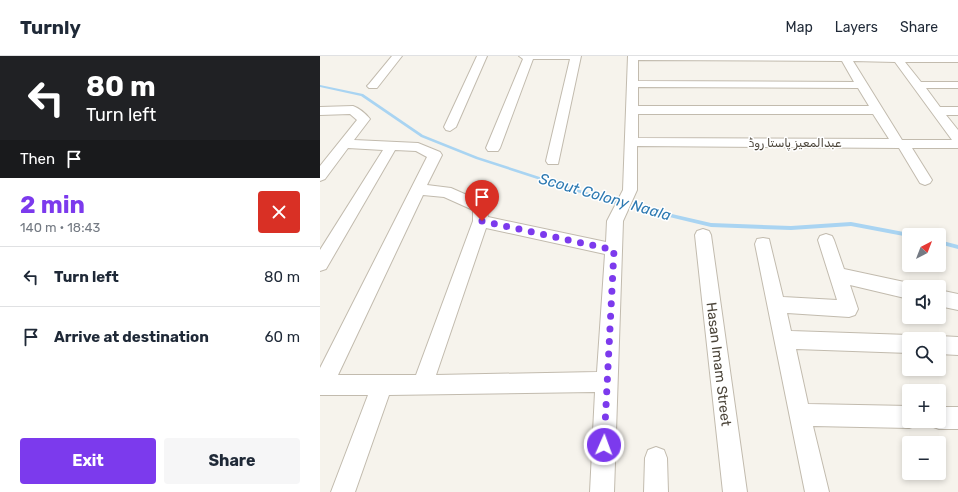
<!DOCTYPE html>
<meta charset="utf-8">
<style>
:root{--surface:#fff;--page:#f6f6f7;--text:#1f2937;--muted:#747a83;--line:#e0e1e3;--accent:#7c3aed}
body{margin:0;font-family:Rubik,Cairo,sans-serif;background:var(--page);color:var(--text);height:100vh;display:flex;flex-direction:column;font-size:15px;white-space:nowrap}
*{box-sizing:border-box;margin:0}
p{font-size:13px;color:var(--muted)}
.icon{flex:none;width:22px;height:22px;fill:none;stroke:currentColor;stroke-width:2;stroke-linecap:round;stroke-linejoin:round}
.map{position:relative;flex:1;overflow:hidden}
.panel{display:flex;flex-direction:column;background:var(--surface);width:320px}
.panel>*{flex:none}
.top-card{background:#202124;color:#fff;overflow:hidden}
.needle{width:26px;rotate:42deg}
.buttons{position:absolute;left:582px;top:172px;display:grid;gap:8px}
.buttons a{display:grid;place-items:center;width:44px;height:44px;border-radius:4px;background:var(--surface);box-shadow:0 2px 6px #0003;font-size:20px}
.pin{position:absolute;display:grid;place-items:center;width:34px;height:34px;color:#fff;margin:-41px -17px;border-radius:50% 50% 50% 0;rotate:-45deg;box-shadow:0 0 4px #0007}
.pin .icon{rotate:45deg}
.me{position:absolute;width:44px;margin:-22px;rotate:2deg;stroke-linejoin:round;filter:drop-shadow(0 0 3px #0008)}
.turn{display:flex;align-items:center;gap:14px;height:84px;padding:0 20px;font-size:18px}
.turn .icon{width:52px;height:52px;stroke-width:2.5}
.turn b{display:block;font-size:28px;line-height:34px}
.then{display:flex;align-items:center;height:38px;padding:0 20px;background:#0003;gap:8px;font-size:15px}
.round{display:grid;place-items:center;flex:none;width:42px;height:42px;border-radius:4px;background:var(--page)}
.summary{display:flex;align-items:center;justify-content:space-between;height:68px;padding:0 20px}
h1{font-size:24px;font-weight:700;line-height:30px;color:var(--accent)}
.button{display:flex;gap:8px;margin-top:auto;padding:8px 20px}
.button a{flex:1;height:46px;border-radius:4px;background:var(--accent);color:#fff;font-size:16px;font-weight:700;line-height:46px;text-align:center}
.button a+a{background:var(--page);color:var(--text)}
ul{padding:0;list-style:none}
li{display:flex;align-items:center;gap:12px;height:60px;padding:0 20px;border-top:1px solid var(--line)}
li div{flex:1}
li b{display:block;font-size:15px}
li em{font-style:normal}
header{display:flex;align-items:center;gap:24px;box-sizing:border-box;height:56px;padding:0 20px;background:var(--surface);border-bottom:1px solid var(--line)}
header strong{font-size:19px}
nav{display:flex;gap:22px;margin-inline-start:auto;font-size:14px}
main{display:flex;flex:1;min-height:0}
.map>svg:first-child{display:block}
.lines{fill:none;stroke-linecap:round;stroke-linejoin:round}
.stream{fill:#a9d4f2;fill-rule:evenodd}
.minor-casing{stroke:#c2bbae;stroke-width:2}
.minor{fill:#fff;fill-rule:evenodd}
.route{stroke:#7c3aed;stroke-width:7;stroke-dasharray:0 12.6}
.labels{text-anchor:middle;stroke-width:3;stroke-linejoin:round;paint-order:stroke}
.far-street-label{font-size:12px;fill:#4b4439;stroke:#fff}
.street-label{font-size:14px;fill:#4b4439;stroke:#fff}
.water-label{font-size:15px;font-style:italic;fill:#2e7ab2;stroke:#fff}
</style>
<header>
<strong>Turnly</strong>
<nav><a>Map</a><a>Layers</a><a>Share</a></nav>
</header>
<main>
<section class="panel">
<div class="top-card">
<div class="turn"><svg class="icon" aria-label="left" viewBox="0 0 24 24"><path d="M17 20v-9H6M10 6l-5 5 5 5"/></svg><div><b>80 m</b>Turn left</div></div>
<div class="then">Then<svg class="icon" aria-label="arrive" viewBox="0 0 24 24"><path d="M6 21V4h12l-3 4 3 4H6"/></svg></div>
</div>
<div class="summary"><div><h1>2 min</h1><p>140 m · 18:43</p></div><a class="round" style="background:#d93025;color:#fff"><svg class="icon" aria-label="close" viewBox="0 0 24 24"><path d="M6 6l12 12M18 6L6 18"/></svg></a></div>
<ul>
<li><svg class="icon" aria-label="left" viewBox="0 0 24 24"><path d="M17 20v-9H6M10 6l-5 5 5 5"/></svg><div><b>Turn left</b></div><em>80 m</em></li>
<li><svg class="icon" aria-label="arrive" viewBox="0 0 24 24"><path d="M6 21V4h12l-3 4 3 4H6"/></svg><div><b>Arrive at destination</b></div><em>60 m</em></li>
</ul>
<div class="button"><a>Exit</a><a>Share</a></div>
</section>
<div class="map">
<svg width="638" height="436" viewBox="0 0 638 436">
<rect width="100%" height="100%" fill="#f6f3ec"/>
<g class="lines">
<path class="stream" d="M0,29L43,38L103,79L158,101L291,144L391,167L471,170L531,166L589,177L591,179H589V181L531,170L471,174L391,171L291,147L156,103L101,81L41,40L0,31Z
M619,184L638,189V193L619,188Z"/>
<defs>
<path id="minor" d="M72,0H82L57,32H49L47,30L49,28Z
M157,0H167L136,71L130,75L126,74L124,71Z
M199,0H261L238,108H228L226,105L250,3H213L180,92L178,95H168L166,92L203,3Z
M308,0H638V6H585L601,26H638V32H606L620,51H638V59H626L638,74V92H592L612,124L610,127L605,129L600,127L579,92L317,90V134L303,165L294,436H270L275,336L69,339L35,436H11L48,339H0V312L107,101L96,95L75,94L6,213L0,215V194L63,94L28,92L5,123L0,125V110L37,64L30,58L0,59V51L33,50C39,52 46,58 50,63L34,84L98,87L120,96L122,99L107,129L131,132L165,147L168,161L286,186L287,165L303,134ZM318,4L522,5L534,26L318,25ZM533,5L575,6L632,84H582ZM318,31L538,32L549,50H318ZM318,58H553L569,83L318,82ZM103,139L124,141L153,154V165L96,319H18ZM166,172L285,198L277,316L116,319Z
M383,173L389,175L391,179L427,436H403L375,179L377,175Z
M506,178L512,180L514,184L524,213L589,227L596,231H589V243L530,229L538,253L535,259L529,261L467,257L471,275L589,279L596,283H589V297L476,293L488,348L589,350V365H598L597,369L589,372L493,370L509,436H485L435,188L437,183L443,182L449,183L463,241L517,244L498,184L500,180Z
M619,234L638,238V254L619,250Z
M619,280L638,281V299L619,298V283H612Z
M619,351H638V373H619L611,370L610,365H619Z
M336,391L344,394L347,402L348,436H324L325,402L328,394Z"/>
</defs>
<use href="#minor" class="minor-casing"/>
<use href="#minor" class="minor"/>
</g>
<g class="lines">
<path class="route" d="M162,165L294,194L284,389"/>
</g>
<g class="labels">
<g class="far-street-label">
<text x="475" y="91">عبدالمعیز پاستا روڈ</text>
</g>
<g class="street-label">
<text transform="translate(399 308) rotate(83)" y="5">Hasan Imam Street</text>
</g>
<g class="water-label">
<text transform="translate(285 141) rotate(16)" y="5">Scout Colony Naala</text>
</g>
</g>
</svg>
<div class="buttons">
<a><svg class="needle" viewBox="-14 -14 28 28"><path d="M0-13l5 13h-10z" fill="#e53935"/><path d="M0 13l5-13h-10z" fill="#747a83"/></svg></a>
<a><svg class="icon" aria-label="sound" viewBox="0 0 24 24"><path d="M4 9h4l5-4v14l-5-4H4zM17 9q2 3 0 6"/></svg></a>
<a><svg class="icon" aria-label="search" viewBox="0 0 24 24"><circle cx="10" cy="10" r="6"/><path d="M15 15l6 6"/></svg></a>
<a>+</a>
<a>−</a>
</div>
<div class="pin" style="left:162px;top:165px;background:#d93025"><svg class="icon" aria-label="arrive" viewBox="0 0 24 24"><path d="M6 21V4h12l-3 4 3 4H6"/></svg></div>
<svg class="me" style="left:284px;top:389px" viewBox="-20 -20 40 40"><circle r="17" fill="#7c3aed" stroke="#fff" stroke-width="3"/><path d="M0-11L8 9 0 5-8 9z" fill="#fff"/></svg>
</div>
</main>
